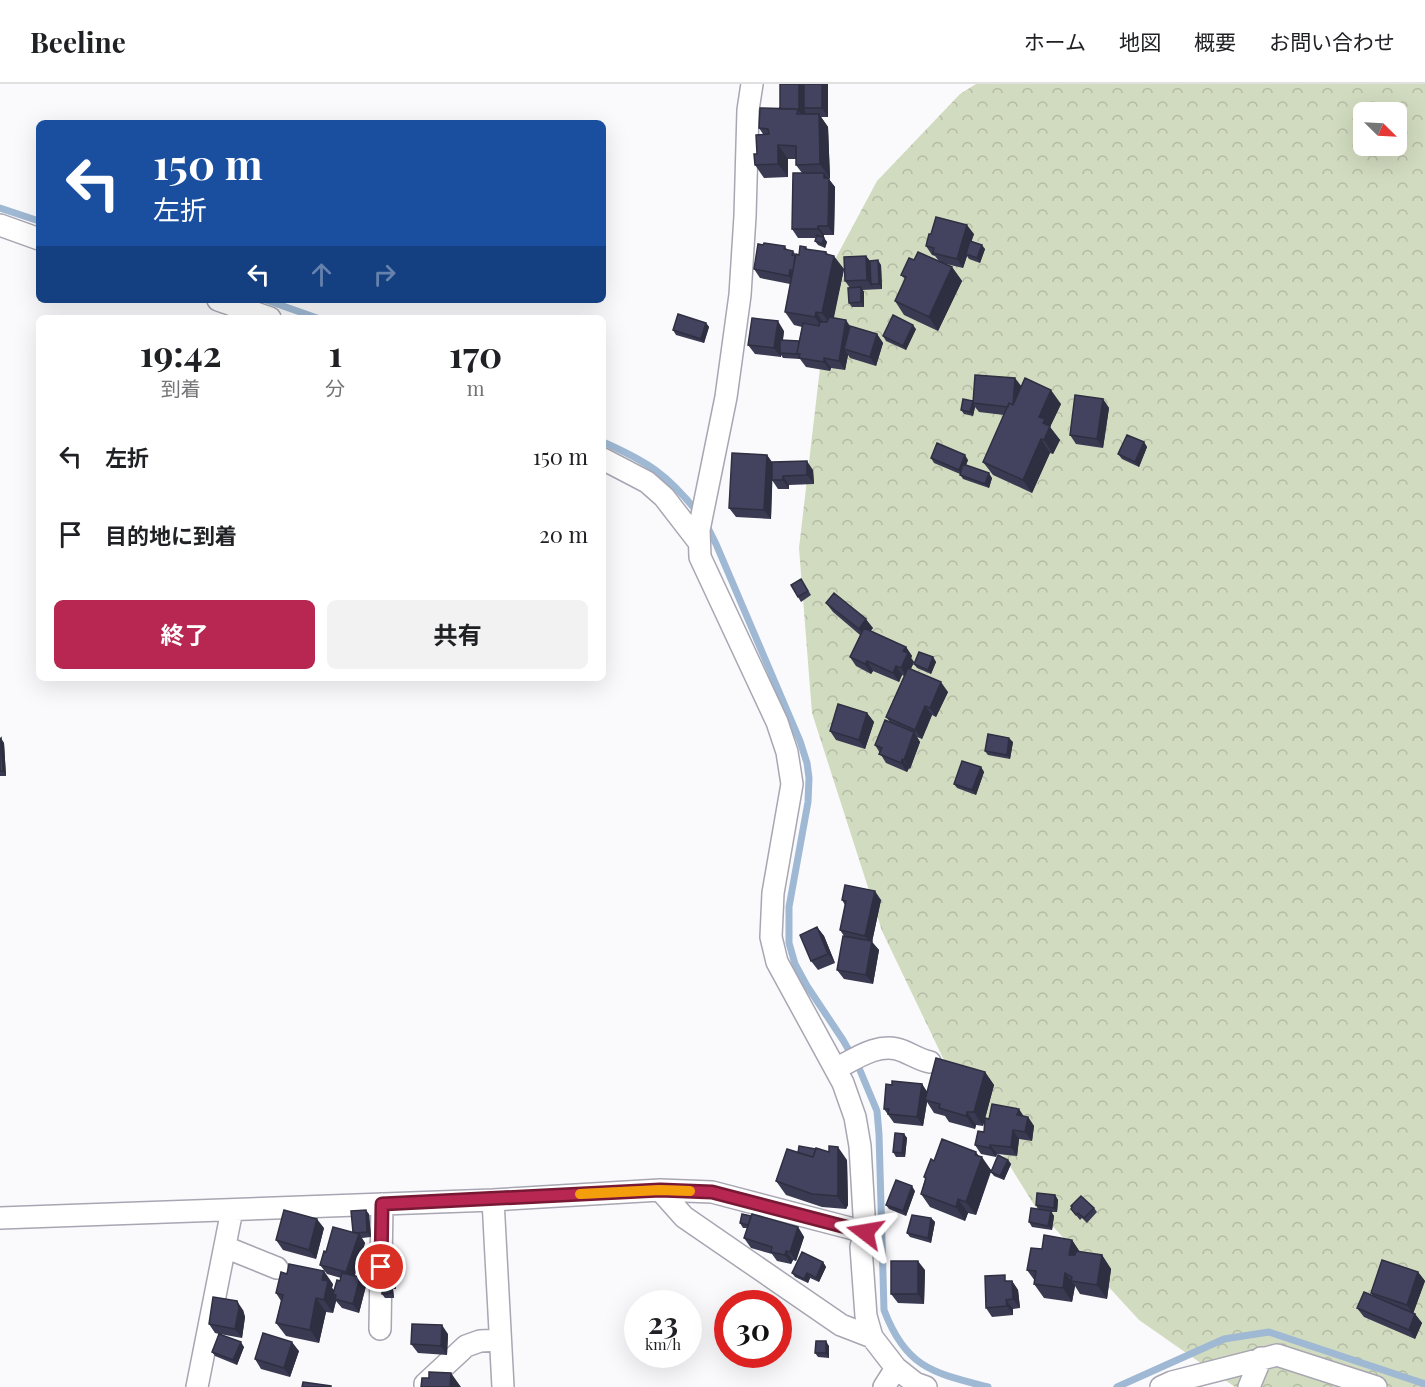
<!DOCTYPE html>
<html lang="ja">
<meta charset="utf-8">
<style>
:root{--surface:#fff;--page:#f2f2f2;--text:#202124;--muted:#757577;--line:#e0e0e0;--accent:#b72751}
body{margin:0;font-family:"Playfair Display","Noto Sans JP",serif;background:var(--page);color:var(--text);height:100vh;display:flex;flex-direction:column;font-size:22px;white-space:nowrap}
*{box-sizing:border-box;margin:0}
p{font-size:20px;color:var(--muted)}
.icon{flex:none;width:33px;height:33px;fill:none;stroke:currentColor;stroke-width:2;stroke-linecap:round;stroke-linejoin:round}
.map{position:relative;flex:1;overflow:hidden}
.side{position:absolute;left:36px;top:231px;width:570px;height:366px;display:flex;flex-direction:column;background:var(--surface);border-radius:9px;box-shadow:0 6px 24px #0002}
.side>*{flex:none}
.top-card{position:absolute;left:36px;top:36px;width:570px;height:183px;border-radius:9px;box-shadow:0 6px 24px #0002;background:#1a4fa0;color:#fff;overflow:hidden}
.needle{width:39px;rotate:114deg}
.controls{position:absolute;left:1353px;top:18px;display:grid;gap:12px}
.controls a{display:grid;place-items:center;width:54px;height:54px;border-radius:9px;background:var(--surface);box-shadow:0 6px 24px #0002;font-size:30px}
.speed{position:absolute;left:624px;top:1206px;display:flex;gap:12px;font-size:30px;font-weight:700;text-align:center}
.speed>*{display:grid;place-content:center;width:78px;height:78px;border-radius:50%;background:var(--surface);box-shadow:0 6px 24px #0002;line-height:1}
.speed small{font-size:15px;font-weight:400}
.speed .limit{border:9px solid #d22;background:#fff;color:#111}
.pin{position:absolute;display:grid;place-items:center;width:51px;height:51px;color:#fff;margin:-26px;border:3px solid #fff;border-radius:50%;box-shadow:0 2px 6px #0007}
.me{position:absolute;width:66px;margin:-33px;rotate:284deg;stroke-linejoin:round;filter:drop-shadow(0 0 4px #0008)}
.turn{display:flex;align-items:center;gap:21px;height:126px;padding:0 18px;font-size:27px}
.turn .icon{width:78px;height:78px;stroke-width:2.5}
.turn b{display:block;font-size:42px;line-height:51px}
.lanes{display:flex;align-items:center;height:57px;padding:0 18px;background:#0003;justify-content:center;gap:30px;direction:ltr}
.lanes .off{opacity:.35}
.eta{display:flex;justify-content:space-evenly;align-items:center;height:102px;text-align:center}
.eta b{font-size:36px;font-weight:700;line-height:42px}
.primary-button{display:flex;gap:12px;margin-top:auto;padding:12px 18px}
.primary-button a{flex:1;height:69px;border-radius:9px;background:var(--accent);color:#fff;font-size:24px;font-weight:700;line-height:69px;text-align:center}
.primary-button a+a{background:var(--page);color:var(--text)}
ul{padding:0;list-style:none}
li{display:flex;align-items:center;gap:18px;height:78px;padding:0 18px}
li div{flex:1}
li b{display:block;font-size:22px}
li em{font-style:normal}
header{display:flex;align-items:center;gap:36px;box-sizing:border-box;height:84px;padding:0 30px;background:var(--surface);border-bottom:2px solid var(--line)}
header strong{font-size:28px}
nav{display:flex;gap:33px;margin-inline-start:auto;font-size:21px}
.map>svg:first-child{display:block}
.forest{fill:url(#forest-crowns);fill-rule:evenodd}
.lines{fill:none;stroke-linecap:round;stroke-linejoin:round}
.stream{stroke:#9fb8d3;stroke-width:7}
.minor-casing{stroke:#a7a6b2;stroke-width:24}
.minor{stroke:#fff;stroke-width:21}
.wall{fill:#3a3a52}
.shaded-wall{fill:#2f2f42}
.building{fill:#43435f;stroke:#2f2f42;stroke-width:1.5}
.route-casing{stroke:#771935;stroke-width:15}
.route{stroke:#b72751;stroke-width:10}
.slow{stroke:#f59e0b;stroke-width:10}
</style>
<header>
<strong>Beeline</strong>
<nav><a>ホーム</a><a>地図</a><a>概要</a><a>お問い合わせ</a></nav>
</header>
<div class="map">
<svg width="1425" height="1303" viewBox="0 0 1425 1303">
<defs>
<pattern id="forest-crowns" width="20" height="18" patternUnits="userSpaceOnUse" patternTransform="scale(1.5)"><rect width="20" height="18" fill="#d1dbbf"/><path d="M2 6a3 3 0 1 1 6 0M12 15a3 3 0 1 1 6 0" fill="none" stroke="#b4bca5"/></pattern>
</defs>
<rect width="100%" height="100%" fill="#fafafd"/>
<path class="forest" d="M976,0H1425V1303H1235L1139,1236L1036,1124L943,974L882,847L812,629L799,464L832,181L877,97L960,10ZM1364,28H1396V62H1364Z"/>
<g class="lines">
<path class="stream" d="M0,124L39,137
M266,216L317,234
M603,358C648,378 667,390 698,429
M706,440L716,460L800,657L807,679L809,694L808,718L789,823V859L795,880L807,902L843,956L859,984L877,1027L879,1050L884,1226C906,1284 933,1289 988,1303
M1117,1303L1224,1255L1269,1248L1425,1300"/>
<defs>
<path id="minor" d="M752,0L748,26L745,132L740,211L726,313L699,446L700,473L777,638L787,668L792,700L773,809L771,853L777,878L843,999L855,1033L860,1062L865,1148L861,1163L866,1232L872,1253L896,1284L915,1299L926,1303
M0,141L39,155
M218,216L270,234
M603,375L647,398L664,413L698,457
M836,985C856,974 880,957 903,967C913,971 920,976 930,978
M660,1106L712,1108L865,1148
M493,1116L503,1303
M0,1134L493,1116L660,1106L684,1133L841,1241L872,1253
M225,1163L277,1184
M380,1245L382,1120
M425,1300L466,1262L480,1257L500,1256
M197,1303L232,1126
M884,1303L896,1284
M1161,1303L1172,1298L1277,1271L1376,1303
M1249,1303L1261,1274"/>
</defs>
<use href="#minor" class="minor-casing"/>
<use href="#minor" class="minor"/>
</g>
<path class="wall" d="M780,0H828V33H821L828,43L830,94H828L835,103L834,151H824V154L827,158L825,164L818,161L815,157L816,154H798L792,145L802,89L796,81V75H788V93L764,94L755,81L757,70L763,50L759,44L780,25Z
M974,150L971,157L985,165L980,179L969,175L967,172L963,184L942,179L952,183L962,197L938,247L904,231L895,217L905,195L901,191L914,176L939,177L935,172L932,171L926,162Z
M763,161L785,162L787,166L793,167L796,171H799L806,163L808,166L828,170L844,185L833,234L850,243L877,250L883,259L876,282L850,274L848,271L845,286L831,284L830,287L806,283L800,275L783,274L781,271V273L755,270L748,261L784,247L783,256L799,257L802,243L794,241L785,228L790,200L760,194L754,185Z
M866,172L870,177L881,181L882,205L862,206L864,208V223H852L849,219L850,204L845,197Z
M706,239L709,243L704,259L676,251L673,246Z
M916,245L906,266L886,257L883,252Z
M1021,303L1061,320L1050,343L1060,356L1053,370L1050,369L1032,409L993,391L983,378L1004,331L979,328L975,323L973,332L964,330L961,326L973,317Z
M1103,315L1109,324L1103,364L1076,360L1070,351Z
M1144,358L1147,363L1139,383L1122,375L1118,370Z
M767,371L772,378L813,386L814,400L789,401V405H778L772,396L771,435L736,433L729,424Z
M931,374L968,376L966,381L992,394L989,404L963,395L960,390L934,379Z
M801,495L811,511L801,518L798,513Z
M826,519L873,544L870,547L906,563L912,572L911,574L914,578L911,585L948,608L936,633L932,631L922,655L917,653L920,658L910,685L909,684L907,688L886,679L875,661L890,638L886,633L904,592L902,591L899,598L873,587L871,590L856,582L850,573L860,551L833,528Z
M933,573L936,578L931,590L917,584L914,580Z
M867,629L874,638L865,665L836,656L830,647Z
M0,655L4,659L6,692H0Z
M1013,658L1010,675L988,671L985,667Z
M981,683L984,688L976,711L957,704L954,700Z
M842,816H881L872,858L879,866L873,900L844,895L837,886L844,852L840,846L845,821Z
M817,843L824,852L835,879L818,886L811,877Z
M985,988L994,1001L983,1042L976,1041L975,1045L949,1038L945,1032L934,1029L927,1018L923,1042L894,1039L884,1025L922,1000L927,1008Z
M1024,1032L1028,1033L1034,1042L1032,1057L1019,1055L1017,1072L997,1070L996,1073L981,1070L975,1061L984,1048L989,1035Z
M904,1050L907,1054L905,1073H896L893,1068Z
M798,1069L847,1076L848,1121L846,1125L822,1123L786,1111L776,1097Z
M979,1072L991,1086L1008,1076L1011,1080L1004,1096L994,1092L991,1088L976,1131L968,1129L965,1137L930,1123L921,1110L925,1095L924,1093L934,1077Z
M915,1107L906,1132L889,1125L886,1121Z
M1055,1111L1058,1116L1057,1128H1051L1054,1132L1052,1146L1032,1143L1029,1138L1038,1125L1036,1121Z
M1094,1124L1097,1128L1087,1139L1082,1134L1080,1136L1071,1125Z
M369,1130L371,1153L362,1154L365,1159L354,1192L366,1202L359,1229L342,1224L336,1217L333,1229L326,1228L319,1259L286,1252L276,1239L281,1217L276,1209L333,1200L332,1204L334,1206L340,1197L341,1194L327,1190L320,1181L326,1168L353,1148Z
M931,1134L935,1138L931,1159L910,1153L907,1149Z
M740,1139L798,1143L804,1153L796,1177L793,1176L791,1180L777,1177L772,1170L751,1164L744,1154L747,1144H743Z
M324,1144L316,1175L283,1166L276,1156Z
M1072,1156L1080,1168L1102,1171L1111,1185L1107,1215L1080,1210L1075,1202L1072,1218L1044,1214L1034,1200L1035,1197L1027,1186L1042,1165Z
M393,1165L396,1205H393L394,1214H385L382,1210L384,1197Z
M823,1178L826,1183L819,1198L810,1194L808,1199L795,1193L792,1189Z
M925,1186L924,1220L898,1219L891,1210Z
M1418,1188L1425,1197L1413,1229L1415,1230L1422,1239L1415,1255L1364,1233L1357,1224L1373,1212L1371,1209Z
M1009,1197H1012L1018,1206L1020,1224L1013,1225V1231L992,1233L986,1224Z
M243,1226L245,1233L242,1254L220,1250L244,1263L237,1281L215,1272L212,1268L219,1250L215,1249L209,1240Z
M448,1250L447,1271L418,1269L411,1260Z
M829,1262V1274L818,1273L815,1269Z
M299,1267L290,1293L261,1285L255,1275Z"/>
<path class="shaded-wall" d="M799,0H803L804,24L805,26L806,37L799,27Z
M822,0H828V33L822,24Z
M819,30L828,43L830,94L820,80Z
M778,61L788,75V93L778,80Z
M824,89L835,103L834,151L828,142Z
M967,141L974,150L967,171L966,170L967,172L963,184L957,175Z
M818,142L824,151V154L818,145Z
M824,154L827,158L825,164L822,160Z
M982,161L985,165L980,179L977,174Z
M826,168L833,177L834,172L844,185L832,243L822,229Z
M866,172L873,181L871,200L874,205L867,196Z
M878,176L881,181L882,205L879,200Z
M952,183L962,197L938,247L929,233Z
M790,186L796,195L795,201L789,192Z
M861,203L864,208V223L861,218Z
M816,228L825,241L824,247L815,233Z
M846,236L852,245L844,265L848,271L845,286L839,277Z
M778,237L784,247L781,269H780L781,271V273L774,264Z
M706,239L709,243L704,259L701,255Z
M913,241L916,245L906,266L903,262Z
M877,250L883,259L876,282L870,273Z
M824,274L831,284L830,287L824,278Z
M1015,294L1022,303L1013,323Z
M1051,306L1061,320L1050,343L1060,356L1053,370L1044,356L1039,333Z
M1103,315L1109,324L1103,364L1097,355Z
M973,317V319L975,323L973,332L970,328Z
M1041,355L1050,369L1032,409L1023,396Z
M1144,358L1147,363L1139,383L1135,378Z
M767,371L773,380L771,435L764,426Z
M965,371L968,376L962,391L959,386Z
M807,377L813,386L814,400L807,391Z
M989,389L992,394L989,404L985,400Z
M783,392L789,401V405L783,396Z
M866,535L873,544L865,554L859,545Z
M906,563L912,572L911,574L914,578L907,593L901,584L903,567Z
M933,573L936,578L931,590L928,586Z
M867,577L873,587L871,590L865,580Z
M896,582L902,591L899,598L893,589Z
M941,598L948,608L936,633L930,624Z
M925,622L932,631L922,655L915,646Z
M867,629L874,638L865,665L859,656Z
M914,648L920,658L910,685L904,676Z
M1,654L4,659L6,692L3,687Z
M1009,654L1013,658L1010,675L1007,671Z
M902,675L909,684L907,688L901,679Z
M981,683L984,688L976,711L972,706Z
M875,807L881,816L872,858L879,866L873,900L866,891L872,861L865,852Z
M817,843L824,852L835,879L828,870Z
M985,988L994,1001L983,1042L974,1028Z
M922,1000L928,1009L925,1016L927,1018L923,1042L917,1033Z
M1019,1025L1025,1034L1017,1031Z
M967,1028L976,1041L975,1045L966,1032Z
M1028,1033L1034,1042L1032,1057L1025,1048Z
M1013,1046L1019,1055L1017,1072L1011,1063Z
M904,1050L907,1054L905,1073L902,1069Z
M990,1061L997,1070L996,1073L990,1064Z
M838,1063L847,1076L848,1121L846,1125L837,1112Z
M976,1068L981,1075L982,1073L991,1086L976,1131L966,1118Z
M1008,1076L1011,1080L1004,1096L1000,1092Z
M912,1102L915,1107L906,1132L903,1127Z
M1055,1111L1058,1116L1057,1128L1054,1124Z
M958,1115L968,1129L965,1137L956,1123Z
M366,1126L369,1130L371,1153L367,1148Z
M1051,1127L1054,1132L1052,1146L1048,1142Z
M931,1134L935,1138L931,1159L928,1154Z
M317,1135L324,1144L316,1175L309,1166Z
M798,1143L804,1153L796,1177L790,1168Z
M359,1150L365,1159L353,1197L346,1188Z
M1072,1156L1081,1170L1078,1184L1069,1171Z
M390,1161L393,1165L396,1205L393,1201Z
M786,1167L793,1176L791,1180L785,1171Z
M1102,1171L1111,1185L1107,1215L1097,1201Z
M918,1177L925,1186L924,1220L918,1210Z
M823,1178L826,1183L819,1198L816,1194Z
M324,1187L333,1200L332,1204L337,1211L333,1210L336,1215H335L336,1217L333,1229L324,1216L322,1196Z
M1418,1188L1425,1197L1413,1230L1407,1221Z
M807,1189L810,1194L808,1199L804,1195Z
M1065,1189L1075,1202L1072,1218L1063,1204Z
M360,1193L366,1202L359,1229L353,1220Z
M1012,1197L1018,1206L1020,1224L1013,1215Z
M390,1201L393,1205L394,1214L391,1209Z
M316,1214L326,1228L319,1259L310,1246Z
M1006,1216L1013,1225V1231L1007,1222Z
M237,1217L243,1226L245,1233L242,1254L235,1245Z
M1415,1230L1422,1239L1415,1255L1409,1246Z
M442,1241L448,1250L447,1271L441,1262Z
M826,1257L829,1262V1274L826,1269Z
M241,1258L244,1263L237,1281L233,1276Z
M292,1258L299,1267L290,1293L284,1284Z
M451,1289L461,1303H450Z"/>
<path class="building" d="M780,0H799V27L798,25H780Z
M804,0H822V24H804Z
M760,24L798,25L797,30H819L820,80L796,81V62L778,61V80L755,81L754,70H757L756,51L769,50L768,45L759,44Z
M793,89H824V94H829L828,142H818V145H792Z
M936,133L967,141L957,175L933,169L934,164L926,162L929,150H931Z
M817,151L824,154L822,160L815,157Z
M970,157L982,161L977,174L966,170Z
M764,159L785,162L784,165L793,167L792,171L795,172L793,186H790L789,192L754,185L758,160L763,161Z
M800,162L806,163L805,165L826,168V170L834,172L822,229L816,228L815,233L785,228L796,170L799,171Z
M918,168L952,183L929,233L895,217L906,193L901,191L909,174L914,176Z
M866,172L867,196L845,197L844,173Z
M878,176L879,200H871L870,177Z
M861,203V218L849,219L848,204Z
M678,230L706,239L701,255L673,246Z
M893,231L913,241L903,262L883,252Z
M829,233L846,236L839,277L824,274V278L799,274L800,270L797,269L803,239L819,242L820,238H827Z
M752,234L778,237L774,264L748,261Z
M850,242L877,250L870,273L844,265Z
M780,256L799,257L797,270L780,269Z
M975,291L1015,294L1013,321L1009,319L1008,323L973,319Z
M1025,294L1051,306L1039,333L1045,335L1043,339L1050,342L1044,356L1041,355L1023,396L983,378L1009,319L1013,321Z
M1075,311L1103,315L1097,355L1070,351Z
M963,315L973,317L970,328L961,326Z
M1127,351L1144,358L1135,378L1118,370Z
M937,359L965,371L959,386L931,374Z
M732,369L767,371L764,426L729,424Z
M807,377V391L783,392V396H772V378Z
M963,380L989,389L985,400L960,391Z
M801,495L808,507L798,513L791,501Z
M834,509L866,535L859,545L826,519Z
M864,544L906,563L903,567L908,569L901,584L896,582L893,589L867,577L865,580L850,573Z
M919,568L933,573L928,586L914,580Z
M908,584L941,598L930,624L925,622L915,646L886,633Z
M838,620L867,629L859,656L830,647Z
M885,636L914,648L904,676L902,675L901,679L879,670L882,664L875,661Z
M988,650L1009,654L1007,671L985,667Z
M1,654L3,687H0V655Z
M962,677L981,683L972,706L954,700Z
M845,801L875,807L865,852L840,846L846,817L842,816Z
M817,843L828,870L811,877L800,851Z
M843,852L872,857L866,891L837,886Z
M936,974L985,988L974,1028H967L966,1032L939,1024L940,1020L925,1016Z
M892,997L922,1000L917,1033L888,1030L889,1025H884L886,1000L892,1001Z
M992,1020L1019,1025L1017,1031L1028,1033L1025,1048L1013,1046L1011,1063L990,1061V1064L975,1061L978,1047L984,1048L985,1034L989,1035Z
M895,1049L904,1050L902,1069L893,1068Z
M942,1055L976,1068L975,1071L982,1073L966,1118L958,1115L956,1123L921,1110L926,1094L924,1093L931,1075L934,1077Z
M799,1062L816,1065L813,1073L798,1069Z
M829,1062L838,1063V1108L837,1112L812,1110L776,1097L787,1065L813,1073L816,1064L829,1068Z
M998,1071L1008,1076L1000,1092L991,1088Z
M896,1096L912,1102L903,1127L886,1121Z
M1037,1109L1055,1111L1054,1124L1036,1121Z
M1081,1112L1094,1124L1084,1134L1078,1129L1076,1131L1071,1125L1072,1123L1071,1122Z
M1031,1124L1051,1127L1048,1142L1029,1138Z
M284,1126L317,1135L309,1166L276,1156Z
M366,1126L367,1148L357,1149L353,1148L351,1127Z
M742,1130L751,1132L748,1141L740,1139Z
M752,1130L798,1143L790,1168L786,1167L785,1171L771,1168L772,1163L744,1154Z
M912,1131L931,1134L928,1154L907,1149Z
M333,1143L359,1150L346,1188L320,1181L324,1167L326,1168Z
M1044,1151L1072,1156L1069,1171H1075L1076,1167L1102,1171L1097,1201L1071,1197L1072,1193L1065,1189L1063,1204L1034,1200L1036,1187L1027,1186L1031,1164L1042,1165Z
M382,1161H390L393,1201H390L391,1209L382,1210V1197H384Z
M802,1168L823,1178L816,1194L807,1189L804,1195L792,1189Z
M1382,1176L1418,1188L1407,1221L1371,1209Z
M891,1177H918V1210H891Z
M289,1180L324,1187L322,1196L328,1197L324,1216L316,1214L310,1246L276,1239L283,1211L276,1209L281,1188L287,1190Z
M342,1189L360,1193L353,1220L335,1215L336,1211L333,1210L337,1196L340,1197Z
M1005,1191V1197H1012L1013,1215L1006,1216L1007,1222L986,1224L985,1192Z
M1364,1208L1415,1230L1409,1246L1357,1224Z
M213,1213L237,1217L239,1224L235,1245L209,1240Z
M412,1240L442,1241L441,1262L411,1260Z
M263,1249L292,1258L284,1284L255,1275Z
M219,1250L241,1258L233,1276L212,1268Z
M816,1257H826V1269H815Z
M429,1288L451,1289L450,1303H421L422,1294H429Z
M303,1298L331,1302V1303H302Z"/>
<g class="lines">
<defs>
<path id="route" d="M381,1183L382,1120L660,1106L712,1108L865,1148"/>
</defs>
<use href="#route" class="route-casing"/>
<use href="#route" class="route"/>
<path class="slow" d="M580,1110L660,1106L690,1107"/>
</g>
</svg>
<div class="controls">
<a><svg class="needle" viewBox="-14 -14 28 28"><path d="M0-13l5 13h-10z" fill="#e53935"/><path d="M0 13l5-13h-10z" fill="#757577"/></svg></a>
</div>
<div class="speed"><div>23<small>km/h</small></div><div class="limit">30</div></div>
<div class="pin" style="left:381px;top:1183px;background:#d93025"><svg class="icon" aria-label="arrive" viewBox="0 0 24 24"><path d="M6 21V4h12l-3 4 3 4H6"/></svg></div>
<svg class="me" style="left:865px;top:1148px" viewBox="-20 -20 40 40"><path d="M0-17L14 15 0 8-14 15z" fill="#b72751" stroke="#fff" stroke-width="4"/></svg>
<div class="top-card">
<div class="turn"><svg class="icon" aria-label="left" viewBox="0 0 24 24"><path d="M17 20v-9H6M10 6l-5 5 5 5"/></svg><div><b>150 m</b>左折</div></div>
<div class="lanes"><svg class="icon" aria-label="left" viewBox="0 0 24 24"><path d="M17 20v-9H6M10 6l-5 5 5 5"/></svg><svg class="icon off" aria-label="ahead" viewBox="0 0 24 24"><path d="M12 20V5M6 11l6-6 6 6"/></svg><svg class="icon off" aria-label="right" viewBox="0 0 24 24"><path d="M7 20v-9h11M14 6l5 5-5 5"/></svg></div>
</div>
<section class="side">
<div class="eta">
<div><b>19:42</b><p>到着</p></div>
<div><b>1</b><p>分</p></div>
<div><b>170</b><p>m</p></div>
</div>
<ul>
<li><svg class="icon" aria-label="left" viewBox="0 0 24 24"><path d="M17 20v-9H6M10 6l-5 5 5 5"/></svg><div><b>左折</b></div><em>150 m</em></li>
<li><svg class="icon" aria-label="arrive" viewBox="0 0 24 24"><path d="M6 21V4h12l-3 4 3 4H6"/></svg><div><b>目的地に到着</b></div><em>20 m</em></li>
</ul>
<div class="primary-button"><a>終了</a><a>共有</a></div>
</section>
</div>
